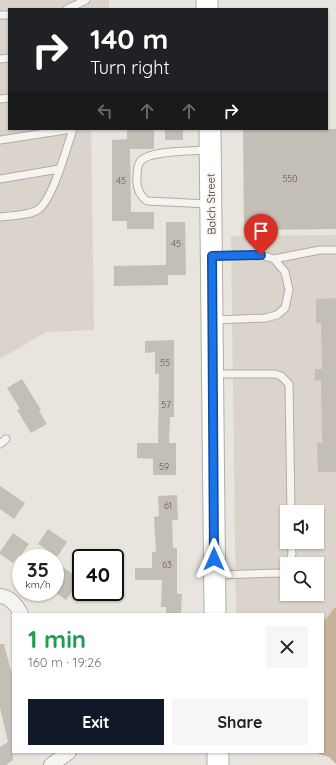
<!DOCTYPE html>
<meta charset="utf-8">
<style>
:root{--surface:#fff;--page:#f6f6f6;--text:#202124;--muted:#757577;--accent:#111827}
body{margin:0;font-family:Quicksand,sans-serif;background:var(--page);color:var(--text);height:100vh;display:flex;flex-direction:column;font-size:15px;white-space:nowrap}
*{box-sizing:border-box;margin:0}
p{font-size:13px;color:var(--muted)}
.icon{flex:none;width:22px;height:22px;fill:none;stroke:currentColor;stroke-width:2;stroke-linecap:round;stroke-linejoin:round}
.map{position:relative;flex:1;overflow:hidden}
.panel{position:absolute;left:12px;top:613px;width:312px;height:140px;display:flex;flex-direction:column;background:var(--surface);border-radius:0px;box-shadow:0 1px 3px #0004}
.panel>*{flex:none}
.banner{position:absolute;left:8px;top:8px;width:320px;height:122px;border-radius:0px;box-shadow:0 1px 3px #0004;background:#202124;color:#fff;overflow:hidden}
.buttons{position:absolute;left:280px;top:505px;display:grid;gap:8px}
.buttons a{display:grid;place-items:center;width:44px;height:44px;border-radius:0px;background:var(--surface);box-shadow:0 1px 3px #0004;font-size:20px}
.speed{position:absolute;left:12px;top:549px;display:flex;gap:8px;font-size:20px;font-weight:700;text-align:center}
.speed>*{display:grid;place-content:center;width:52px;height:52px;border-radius:50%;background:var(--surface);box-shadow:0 1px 3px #0004;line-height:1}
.speed small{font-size:10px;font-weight:400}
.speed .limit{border:2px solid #111;border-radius:6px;background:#fff;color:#111}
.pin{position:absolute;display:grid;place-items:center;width:34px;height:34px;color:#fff;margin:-41px -17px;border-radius:50% 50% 50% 0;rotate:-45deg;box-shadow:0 0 4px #0007}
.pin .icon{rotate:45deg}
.me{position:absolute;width:44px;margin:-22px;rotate:0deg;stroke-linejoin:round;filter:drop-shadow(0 0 3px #0008)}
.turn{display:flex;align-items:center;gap:14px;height:84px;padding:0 16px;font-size:18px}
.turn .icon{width:52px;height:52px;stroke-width:2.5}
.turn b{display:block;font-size:28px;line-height:34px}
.lanes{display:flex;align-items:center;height:38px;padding:0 16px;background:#0003;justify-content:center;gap:20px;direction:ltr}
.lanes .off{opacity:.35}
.round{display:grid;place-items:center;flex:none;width:42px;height:42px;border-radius:0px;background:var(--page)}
.overview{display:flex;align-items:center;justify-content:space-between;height:68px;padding:0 16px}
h1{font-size:24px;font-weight:700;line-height:30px;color:#1e9e55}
.cta{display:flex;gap:8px;margin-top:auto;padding:8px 16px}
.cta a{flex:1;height:46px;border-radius:0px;background:var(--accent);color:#fff;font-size:16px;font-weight:700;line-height:46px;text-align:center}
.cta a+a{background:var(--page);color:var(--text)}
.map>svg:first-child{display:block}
.built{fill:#dad4cc;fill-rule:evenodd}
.water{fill:#c7b399}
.building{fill:#c4bfb6}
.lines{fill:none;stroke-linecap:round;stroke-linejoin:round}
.lane-casing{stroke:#b2ada4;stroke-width:9}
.street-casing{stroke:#b2ada4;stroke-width:16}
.secondary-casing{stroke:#b2ada4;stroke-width:23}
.lane{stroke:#f6f4f1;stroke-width:7}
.street{stroke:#f6f4f1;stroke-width:14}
.secondary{stroke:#fff;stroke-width:21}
.route-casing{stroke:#114b97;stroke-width:10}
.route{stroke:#1a73e8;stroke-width:7}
.labels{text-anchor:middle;stroke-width:3;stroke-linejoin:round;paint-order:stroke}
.number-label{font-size:9px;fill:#60594c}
.street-label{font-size:11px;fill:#3e3728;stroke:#f5f2ee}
</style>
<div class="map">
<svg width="336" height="765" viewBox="0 0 336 765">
<rect width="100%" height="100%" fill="#e8e4de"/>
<path class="built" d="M0,0H109V9H9V129H91L94,330L46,332L0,359Z
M336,235V618L323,621V614H236L231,236ZM287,512H317V542H287ZM287,564H317V594H287Z"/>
<path class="water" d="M336,607V764L329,757L314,752H323V621C329,618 330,611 336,607Z"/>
<path class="building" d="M165,129H183V140H165Z
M243,129H336V229L244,230Z
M127,130H154V149H130L131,212H154V229H127V221H112V140L127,139Z
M166,222H185L186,275H168V285L114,286V266L166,265Z
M336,298V472H318L317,443H322L321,380L315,381V369H322L321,323H316V299Z
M174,340V417H170L169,443H176V475H153V459L137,458V443H158L159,374H155V352L145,353V341Z
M22,379L41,410L39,411L47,424L31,433L17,410L20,409L7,388Z
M0,486L25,503L14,519L0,509Z
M177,495L178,520H172L173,548H177V594H182L181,614H166V607H161L162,580H135V568H152V552H156L154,517L159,516L158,496Z
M48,529L67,542L57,557L38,544Z
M13,533L29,544L20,557L19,555L13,563L0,554V552Z
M63,567L77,577L73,584L76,586L66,600L55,592V578Z
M0,644H4L13,679V760L6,765H0V747L8,742L0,708Z"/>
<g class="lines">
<defs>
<path id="lane" d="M67,9L86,0
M0,15H9
M0,59L9,58
M0,99L9,98
M0,140L72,129
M208,150C194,151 147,150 140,162C137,166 137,172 137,177C136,187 139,195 147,201L209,204
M0,179L59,169
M0,217C10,216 32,215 39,209C53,198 67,147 73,129
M212,256L261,255L274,259L285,272L289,290L285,308L277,315L265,318L215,320
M274,259L320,250H336
M215,374H275L281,376L289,384L291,512
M0,444L6,439
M290,564L292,553L291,542
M217,575L280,573L287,568"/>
<path id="street" d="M0,596C10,597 17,606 21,614
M51,765L69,752"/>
<path id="secondary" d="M207,0V9
M210,129L215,614
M218,752V765"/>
</defs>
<use href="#lane" class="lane-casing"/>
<use href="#street" class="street-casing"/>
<use href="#secondary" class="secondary-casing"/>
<use href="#lane" class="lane"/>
<use href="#street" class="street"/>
<use href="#secondary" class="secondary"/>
</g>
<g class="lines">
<defs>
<path id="route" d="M214,559L212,256L261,255"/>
</defs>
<use href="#route" class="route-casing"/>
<use href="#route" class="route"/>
</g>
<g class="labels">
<g class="number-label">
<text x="290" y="182">550</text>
<text x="121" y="184">45</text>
<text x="176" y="247">45</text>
<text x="165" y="366">55</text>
<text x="166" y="408">57</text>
<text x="164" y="470">59</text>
<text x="168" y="509">61</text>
<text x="167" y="568">63</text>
</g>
<g class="street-label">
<text transform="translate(211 204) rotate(-91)" y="4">Balch Street</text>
</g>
</g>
</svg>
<div class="buttons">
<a><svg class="icon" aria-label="sound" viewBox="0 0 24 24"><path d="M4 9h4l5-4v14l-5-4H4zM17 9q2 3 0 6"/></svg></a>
<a><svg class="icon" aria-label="search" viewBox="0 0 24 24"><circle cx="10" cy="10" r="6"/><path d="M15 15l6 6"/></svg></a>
</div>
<div class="speed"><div>35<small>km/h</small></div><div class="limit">40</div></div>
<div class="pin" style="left:261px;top:255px;background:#d93025"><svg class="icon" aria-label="arrive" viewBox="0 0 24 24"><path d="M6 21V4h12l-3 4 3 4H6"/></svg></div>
<svg class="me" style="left:214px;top:559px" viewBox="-20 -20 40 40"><path d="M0-17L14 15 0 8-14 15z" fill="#1a73e8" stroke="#fff" stroke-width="4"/></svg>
<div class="banner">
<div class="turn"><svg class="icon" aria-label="right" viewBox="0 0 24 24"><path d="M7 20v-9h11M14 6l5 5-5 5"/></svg><div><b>140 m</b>Turn right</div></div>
<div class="lanes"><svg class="icon off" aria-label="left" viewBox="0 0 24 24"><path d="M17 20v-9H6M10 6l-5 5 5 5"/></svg><svg class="icon off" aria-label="ahead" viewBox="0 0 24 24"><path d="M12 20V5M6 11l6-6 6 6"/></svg><svg class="icon off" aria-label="ahead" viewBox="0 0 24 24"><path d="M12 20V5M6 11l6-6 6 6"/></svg><svg class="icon" aria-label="right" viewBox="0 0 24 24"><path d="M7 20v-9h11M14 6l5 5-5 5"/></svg></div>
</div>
<section class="panel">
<div class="overview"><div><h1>1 min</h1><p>160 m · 19:26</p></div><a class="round"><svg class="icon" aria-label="close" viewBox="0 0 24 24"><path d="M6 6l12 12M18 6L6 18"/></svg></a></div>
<div class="cta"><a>Exit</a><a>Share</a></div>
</section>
</div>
